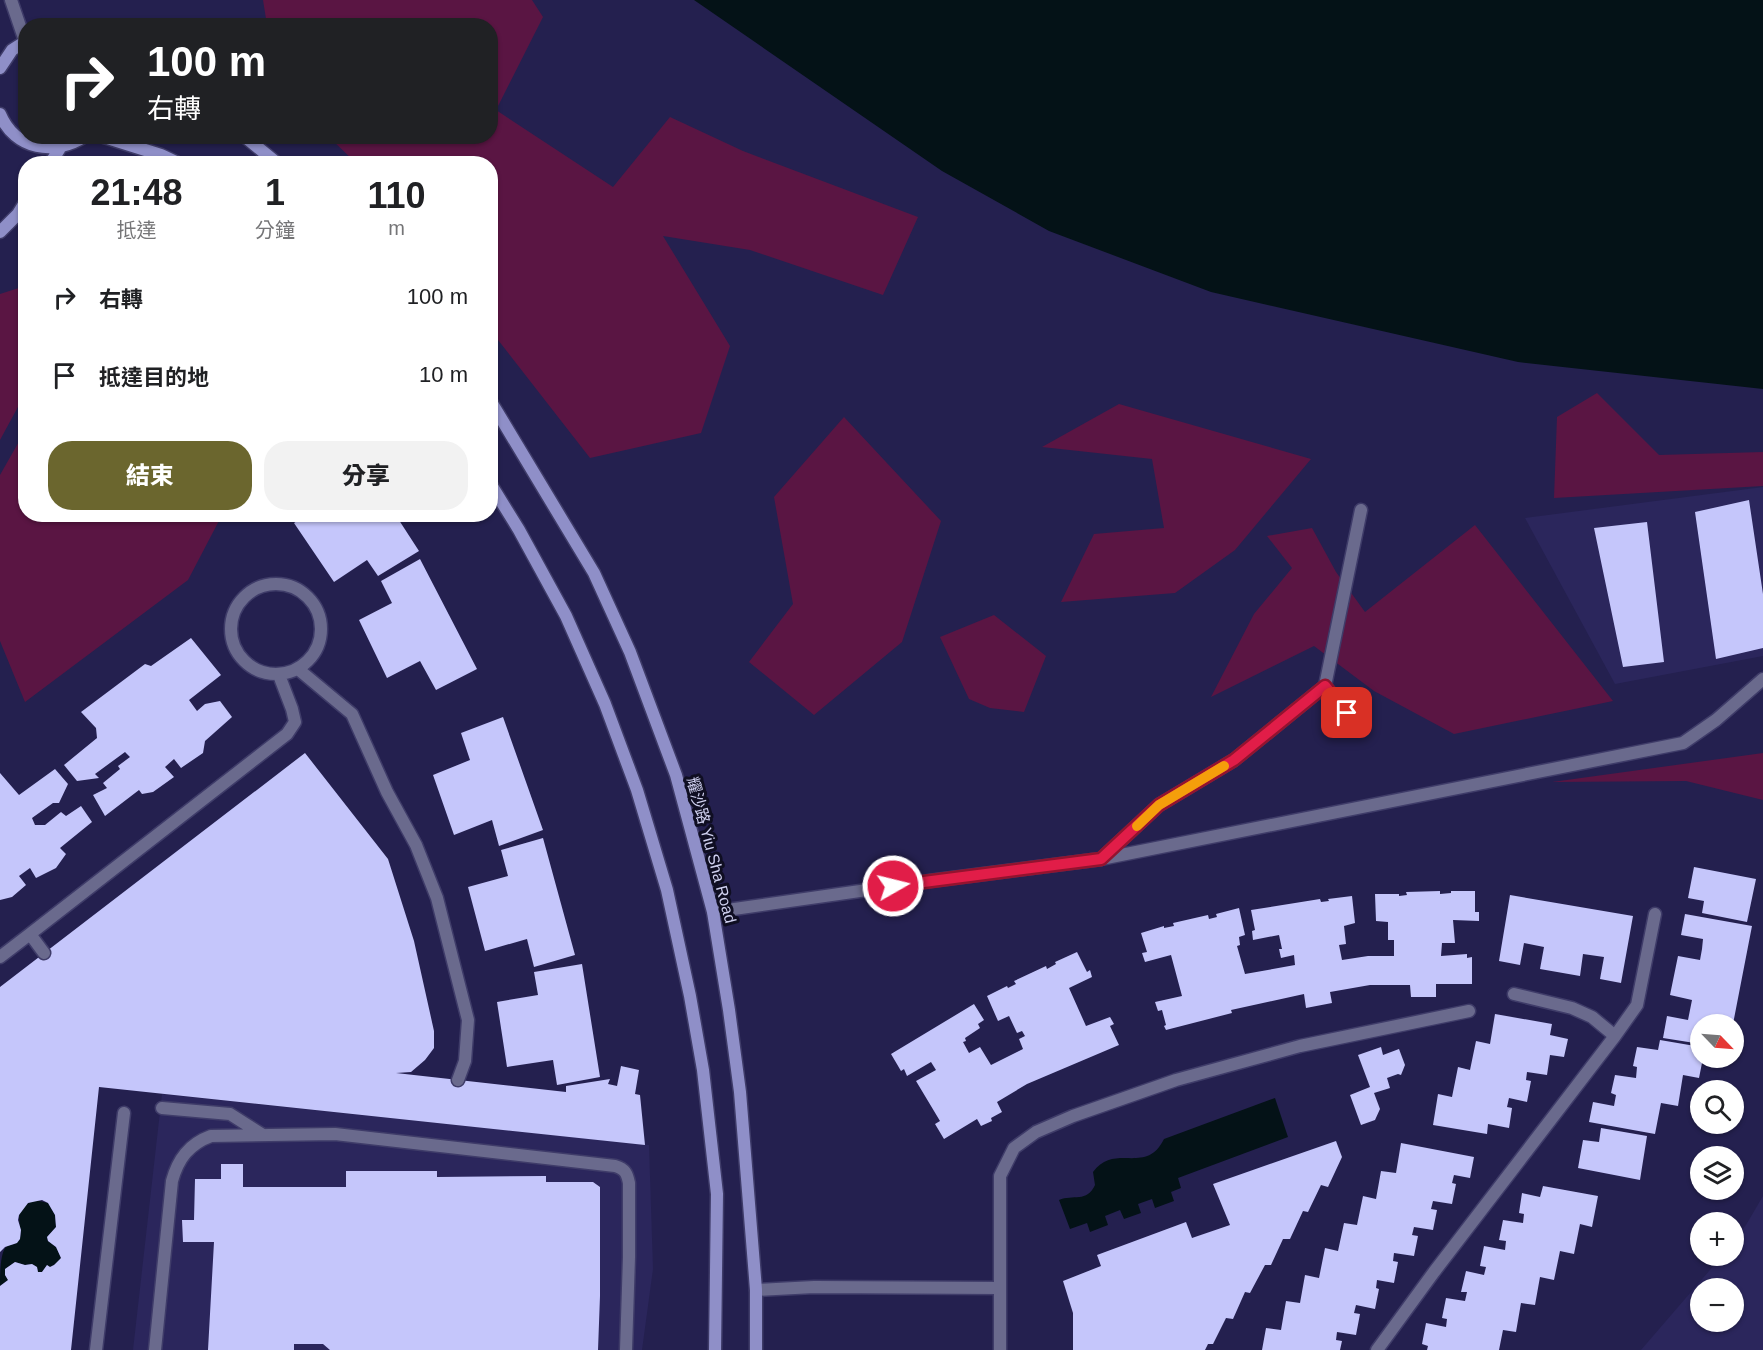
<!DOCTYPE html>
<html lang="zh-TW">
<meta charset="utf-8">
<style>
:root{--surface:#fff;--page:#f2f2f2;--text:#202124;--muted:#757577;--accent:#6b662e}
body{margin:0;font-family:Helvetica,"Noto Sans TC",sans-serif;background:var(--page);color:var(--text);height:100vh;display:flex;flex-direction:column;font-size:22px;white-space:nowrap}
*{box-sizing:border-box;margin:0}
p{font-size:20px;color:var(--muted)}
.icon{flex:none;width:33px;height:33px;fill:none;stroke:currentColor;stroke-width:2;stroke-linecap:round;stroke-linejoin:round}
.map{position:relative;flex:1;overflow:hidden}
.details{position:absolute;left:18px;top:156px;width:480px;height:366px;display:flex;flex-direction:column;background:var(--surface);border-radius:24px;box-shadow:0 2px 4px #0004}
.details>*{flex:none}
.guide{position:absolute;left:18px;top:18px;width:480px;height:126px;border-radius:24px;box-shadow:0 2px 4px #0004;background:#202124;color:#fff;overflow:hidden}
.needle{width:39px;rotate:115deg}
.tools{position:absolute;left:1690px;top:1014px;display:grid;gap:12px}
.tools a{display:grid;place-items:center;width:54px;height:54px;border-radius:50%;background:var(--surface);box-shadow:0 2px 4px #0004;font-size:30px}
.pin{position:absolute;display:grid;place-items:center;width:51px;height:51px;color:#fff;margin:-26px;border-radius:12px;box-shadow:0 3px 9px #0006}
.me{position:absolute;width:66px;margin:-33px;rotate:82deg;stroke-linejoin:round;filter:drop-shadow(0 0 4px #0008)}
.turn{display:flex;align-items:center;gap:21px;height:126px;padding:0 30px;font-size:27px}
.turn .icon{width:78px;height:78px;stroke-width:2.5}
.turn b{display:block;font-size:42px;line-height:51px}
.eta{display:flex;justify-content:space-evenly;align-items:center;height:102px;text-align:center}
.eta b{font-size:36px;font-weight:800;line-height:42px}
.cta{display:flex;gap:12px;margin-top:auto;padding:12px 30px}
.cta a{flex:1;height:69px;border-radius:24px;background:var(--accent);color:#fff;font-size:24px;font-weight:800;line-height:69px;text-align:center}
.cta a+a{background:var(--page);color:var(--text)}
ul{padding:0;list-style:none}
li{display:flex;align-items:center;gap:18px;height:78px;padding:0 30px}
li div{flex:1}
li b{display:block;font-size:22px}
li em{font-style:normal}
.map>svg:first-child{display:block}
.built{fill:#2b265c;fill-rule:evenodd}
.green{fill:#5a1543}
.water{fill:#041217}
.building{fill:#c5c6fb}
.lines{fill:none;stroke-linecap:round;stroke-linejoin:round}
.lane-casing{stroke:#3f3c69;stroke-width:15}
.street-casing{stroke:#3f3c69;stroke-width:15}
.secondary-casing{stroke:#3f3c69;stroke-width:15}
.lane{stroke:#6a6a8d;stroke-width:12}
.street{stroke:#6a6a8d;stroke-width:12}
.secondary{stroke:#8f8fc8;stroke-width:12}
.route-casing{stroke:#92132f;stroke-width:15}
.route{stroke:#e11d48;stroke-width:10}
.slow{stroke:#f59e0b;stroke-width:10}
.labels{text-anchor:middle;stroke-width:6;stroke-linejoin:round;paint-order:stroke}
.street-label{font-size:16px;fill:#cfd0ef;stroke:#0f0e22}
</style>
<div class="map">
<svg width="1763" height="1350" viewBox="0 0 1763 1350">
<rect width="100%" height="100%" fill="#24204f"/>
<path class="built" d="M1763,487V656L1615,684L1525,518Z
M162,1094L649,1145L653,1269L642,1350H133Z
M1763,1196V1350H1641L1722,1256H1734V1240L1746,1225ZM1701,1288H1734V1322H1701Z"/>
<path class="green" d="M263,0H532L543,17L496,110L613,187L670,117L743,151L918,217L883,295L750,250L663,236L730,346L701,433L590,458L491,331L490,164L356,163L329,137L490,136V26L267,25Z
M25,286V394L0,440V294Z
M1597,393L1659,455L1763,452V486L1554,498L1557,417Z
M1119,404L1311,459L1235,550L1175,593L1061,602L1094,534L1164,528L1152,459L1042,447Z
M844,417L941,521L902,642L814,715L749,662L793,604L774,497Z
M25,431L26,514L222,515L188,580L25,702L0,641V475Z
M1475,525L1613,701L1454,734L1374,691L1314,646L1211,697L1254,614L1292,568L1267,536L1312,528L1336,572L1365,612Z
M994,615L1046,656L1024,712L990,708L969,699L940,637Z
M1763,753V800L1686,781L1552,782Z"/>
<path class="water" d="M694,0H1763V389L1518,362L1211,292L1049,231L942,171Z
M1275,1098L1288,1137L1178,1178L1181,1188L1171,1192L1174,1201L1155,1208L1152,1199L1138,1204L1141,1213L1124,1219L1120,1210L1105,1216L1108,1225L1090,1232L1087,1223L1070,1229L1059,1200C1073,1194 1087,1203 1095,1185L1093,1172C1115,1142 1146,1176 1164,1139Z
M35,1200L48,1203L55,1215L56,1227L47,1237L48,1241L56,1247L61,1258L59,1262L50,1267L47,1265L42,1272H38L37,1267L32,1264L25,1265L15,1262L5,1269V1275L8,1280L0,1286C0,1275 0,1251 7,1246C12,1244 16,1245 19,1240C26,1227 7,1211 35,1200Z"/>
<path class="building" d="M1749,500L1763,594V648L1716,659L1695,512Z
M307,514H395L419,551L378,576L367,560L334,582L294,523Z
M1647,522L1664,662L1623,667L1594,528Z
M420,559L477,669L436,690L420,661L387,678L359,620L392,603L381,581Z
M191,638L221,675L189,700L197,711L205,704L220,701L232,717L205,741L203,753L181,768L174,759L165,767L174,777L153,792L142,794L139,790L105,816L93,795L107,788L103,783L120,769L118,766L130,757L125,752L95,774L99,778L77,781L64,765L97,738L96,728L81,712L145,664L151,666Z
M503,717L543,830L499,846L492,820L454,835L433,775L470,760L461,733Z
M305,753L388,859L414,941L434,1031V1048L425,1060L411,1072L396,1073L566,1092V1086L610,1079L608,1084L617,1086L621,1066L639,1070L635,1094L640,1095L645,1145L99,1087L71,1350H0V1286L8,1280L5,1275V1269L15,1262L25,1265L32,1264L37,1267L38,1272H42L47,1265L50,1267L54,1265L61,1258L56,1247L48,1241L47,1237L56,1227L55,1215L48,1203L42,1200L28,1203L19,1215L18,1220L21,1230L20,1239L17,1243L5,1247L0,1252V987Z
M55,769L68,784L59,803H53L32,818L35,825H45L61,812L66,816L81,806L92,822L60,848L66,854L56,868L36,878L30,868L19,876L26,885L12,897L0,900V773L19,795Z
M543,838L575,955L534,967L527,939L485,951L468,887L508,876L501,850Z
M1694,867L1756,879L1747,922L1702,913L1704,901L1688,898Z
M1440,891V894L1451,893V891H1475V912H1479V921L1453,920L1455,943H1442L1441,956L1467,954V958L1472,957V984H1436V997H1411L1410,985H1370L1330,992L1332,1003L1306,1008L1304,994L1231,1010L1232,1013L1166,1030L1164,1026L1166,1025L1162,1010L1158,1011L1155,1002L1182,996L1171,955L1145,962L1142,953L1147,952L1141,933L1164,926V928L1174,926L1173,923L1208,915L1209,919L1217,917L1216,914L1239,908L1245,935L1239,937L1240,945L1237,946L1245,974L1295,965L1294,955L1281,958L1279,949H1282L1279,935L1253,940L1252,931L1255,930L1251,910L1320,899L1321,902L1329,901L1328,899L1352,896L1355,923L1344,926L1346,944L1339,945L1342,960L1368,956H1394V940H1388V922L1376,921L1375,894H1399V896L1407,895L1406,892Z
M1510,895L1633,916L1621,983L1600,979L1604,957L1583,954L1580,976L1540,969L1544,947L1524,943L1520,965L1499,961Z
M1685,914L1752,926L1733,1024H1701V1044L1663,1038L1667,1016L1688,1020L1692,1000L1670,995L1678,956L1700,960L1702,949L1703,939L1681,935Z
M1077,952L1087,972L1090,970L1092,977L1069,988L1086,1026L1110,1017L1114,1024L1110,1026L1119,1045L1027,1084L997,1102L1002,1112L991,1118L992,1121L981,1126L977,1119L944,1139L935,1124L940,1121L916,1081L936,1070L931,1062L907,1076L904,1069L901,1071L891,1054L974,1004L984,1020L978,1024L980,1028L965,1038L966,1041L963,1042L969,1053L980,1047L991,1065L1023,1049L1019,1039L1025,1036L1022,1031L1017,1033L1009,1016L998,1021L987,996L1007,986L1008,988L1016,984L1014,981L1046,966L1047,969L1056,964L1055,962Z
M582,964L600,1077L557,1085L553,1060L507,1067L497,1002L538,995L534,972Z
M1495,1014L1552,1024L1550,1035L1568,1039L1564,1057L1550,1055L1547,1075L1527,1072L1526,1080L1531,1081L1527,1102L1509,1098L1507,1107L1512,1108L1509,1128L1488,1124L1487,1134L1433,1125L1438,1094L1452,1097L1458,1067L1470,1070L1476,1041L1490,1044Z
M1660,1040L1701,1047V1058H1703L1699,1078L1683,1075L1678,1106L1661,1103L1655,1134L1589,1122L1593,1102L1614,1106L1616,1095L1611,1093L1615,1075L1636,1078L1637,1067L1633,1066L1637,1047L1658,1050Z
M1381,1047L1383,1055L1399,1049L1405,1065L1401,1075L1398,1074L1387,1078L1390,1088L1374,1093L1380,1109L1375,1120L1361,1125L1350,1095L1370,1087L1358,1055Z
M1601,1128L1647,1136L1640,1180L1578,1168L1583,1140L1599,1142Z
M1336,1141L1342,1157L1328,1187L1321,1185L1308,1212L1303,1211L1290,1239H1283L1271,1265H1265L1250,1293L1245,1292L1233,1319L1226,1318L1213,1344H1208L1205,1350H1073V1313L1063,1281L1101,1266L1097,1255L1186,1222L1192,1238L1230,1225L1213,1184Z
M1401,1143L1474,1157L1470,1178L1454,1175L1452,1183L1456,1184L1452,1204L1433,1201L1431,1209L1437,1210L1433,1230L1414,1227L1412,1235L1418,1236L1414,1256L1394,1253L1393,1261L1398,1262L1394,1283L1377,1280L1376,1288L1379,1289L1375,1309L1356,1305L1354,1313L1360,1314L1356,1335L1337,1332L1336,1340L1342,1341L1340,1350H1262L1266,1328L1281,1330L1286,1301L1300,1303L1305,1275L1319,1278L1325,1248L1338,1251L1344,1223L1357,1225L1363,1196L1376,1199L1381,1171L1396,1173Z
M221,1164H243V1187H346V1171H437V1177L546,1176V1182H593L600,1187V1296L598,1350H330L323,1344H294V1350H208L214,1242H183L182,1220H194L195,1179H221Z
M1543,1186L1598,1196L1592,1227L1580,1224L1574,1254L1560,1251L1554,1280L1540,1277L1535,1305L1521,1303L1516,1332L1503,1330L1499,1350H1427L1428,1346L1422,1344L1426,1323L1446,1327L1447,1319L1442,1318L1446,1298L1465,1301L1467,1292H1461L1466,1271L1484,1275L1486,1267L1480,1266L1484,1246L1505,1250L1506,1241L1499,1240L1503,1220L1523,1223L1524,1214L1519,1213L1522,1193L1540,1197Z"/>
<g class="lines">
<defs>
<path id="lane" d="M231 629a45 45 0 1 1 90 0a45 45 0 1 1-90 0Z
M298,669L352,714L387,792L416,845L437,898L468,1020L465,1061L458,1080
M1325,686L1359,727
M1101,859L1683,743L1716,720L1763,679
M30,934L287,734L295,722L292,709L279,675
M0,957L30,934L44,953
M1514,994L1572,1008L1592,1017L1615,1036
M162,1108L230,1114L263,1135
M756,1290L814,1287L1000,1288
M96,1350L124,1113
M155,1350L172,1181C178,1159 189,1144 211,1136L335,1134L615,1166C625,1169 627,1173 629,1183V1257L626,1350
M1000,1350V1176L1014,1148L1036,1132L1073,1116L1176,1080L1300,1046L1469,1011
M1377,1350L1434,1272L1615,1036L1637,1005L1655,914"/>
<path id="street" d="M11,0L25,41
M713,912L937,880L1101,859L1159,805L1234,760L1325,686L1361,510"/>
<path id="secondary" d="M0,68L12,50L26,41
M0,114C15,150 55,156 85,136
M101,136L161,155L180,164
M244,136L278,164
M50,164L60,148
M0,232L18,214L26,201
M490,400L594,573L630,652L676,775L713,912L729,1010L740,1092L756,1290V1350
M490,483L519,530L566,616L605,704L637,790L667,890L690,996L703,1070L717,1194L715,1350"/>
</defs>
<use href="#lane" class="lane-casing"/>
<use href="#street" class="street-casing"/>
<use href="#secondary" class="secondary-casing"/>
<use href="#lane" class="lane"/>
<use href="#street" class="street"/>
<use href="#secondary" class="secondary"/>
</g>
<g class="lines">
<defs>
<path id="route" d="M893,886L1101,859L1159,805L1234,760L1325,686L1347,713"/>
</defs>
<use href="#route" class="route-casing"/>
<use href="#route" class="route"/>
<path class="slow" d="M1137,826L1159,805L1224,766"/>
</g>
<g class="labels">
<g class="street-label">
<text transform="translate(712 850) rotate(75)" y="6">耀沙路 Yiu Sha Road</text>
</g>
</g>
</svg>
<div class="tools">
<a><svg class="needle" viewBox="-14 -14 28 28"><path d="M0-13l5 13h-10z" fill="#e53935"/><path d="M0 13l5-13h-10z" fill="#757577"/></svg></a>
<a><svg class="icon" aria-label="search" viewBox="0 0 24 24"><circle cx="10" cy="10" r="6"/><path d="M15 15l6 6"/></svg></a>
<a><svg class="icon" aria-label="layers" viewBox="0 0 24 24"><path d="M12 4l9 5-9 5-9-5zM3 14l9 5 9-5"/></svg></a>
<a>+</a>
<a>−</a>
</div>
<div class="pin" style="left:1347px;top:713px;background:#d93025"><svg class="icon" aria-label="arrive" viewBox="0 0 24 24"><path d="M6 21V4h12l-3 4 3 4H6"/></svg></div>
<svg class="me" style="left:893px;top:886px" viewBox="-20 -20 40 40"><circle r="17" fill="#e11d48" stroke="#fff" stroke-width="3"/><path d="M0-11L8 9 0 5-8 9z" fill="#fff"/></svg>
<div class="guide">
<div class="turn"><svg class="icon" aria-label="right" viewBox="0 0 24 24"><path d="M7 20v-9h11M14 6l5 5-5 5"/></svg><div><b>100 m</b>右轉</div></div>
</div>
<section class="details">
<div class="eta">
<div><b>21:48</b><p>抵達</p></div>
<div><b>1</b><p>分鐘</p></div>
<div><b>110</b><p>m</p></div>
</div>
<ul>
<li><svg class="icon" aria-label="right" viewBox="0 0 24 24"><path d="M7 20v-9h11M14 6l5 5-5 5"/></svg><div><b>右轉</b></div><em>100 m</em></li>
<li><svg class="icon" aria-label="arrive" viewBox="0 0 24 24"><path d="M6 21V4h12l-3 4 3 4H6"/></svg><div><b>抵達目的地</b></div><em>10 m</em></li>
</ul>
<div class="cta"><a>結束</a><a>分享</a></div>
</section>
</div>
